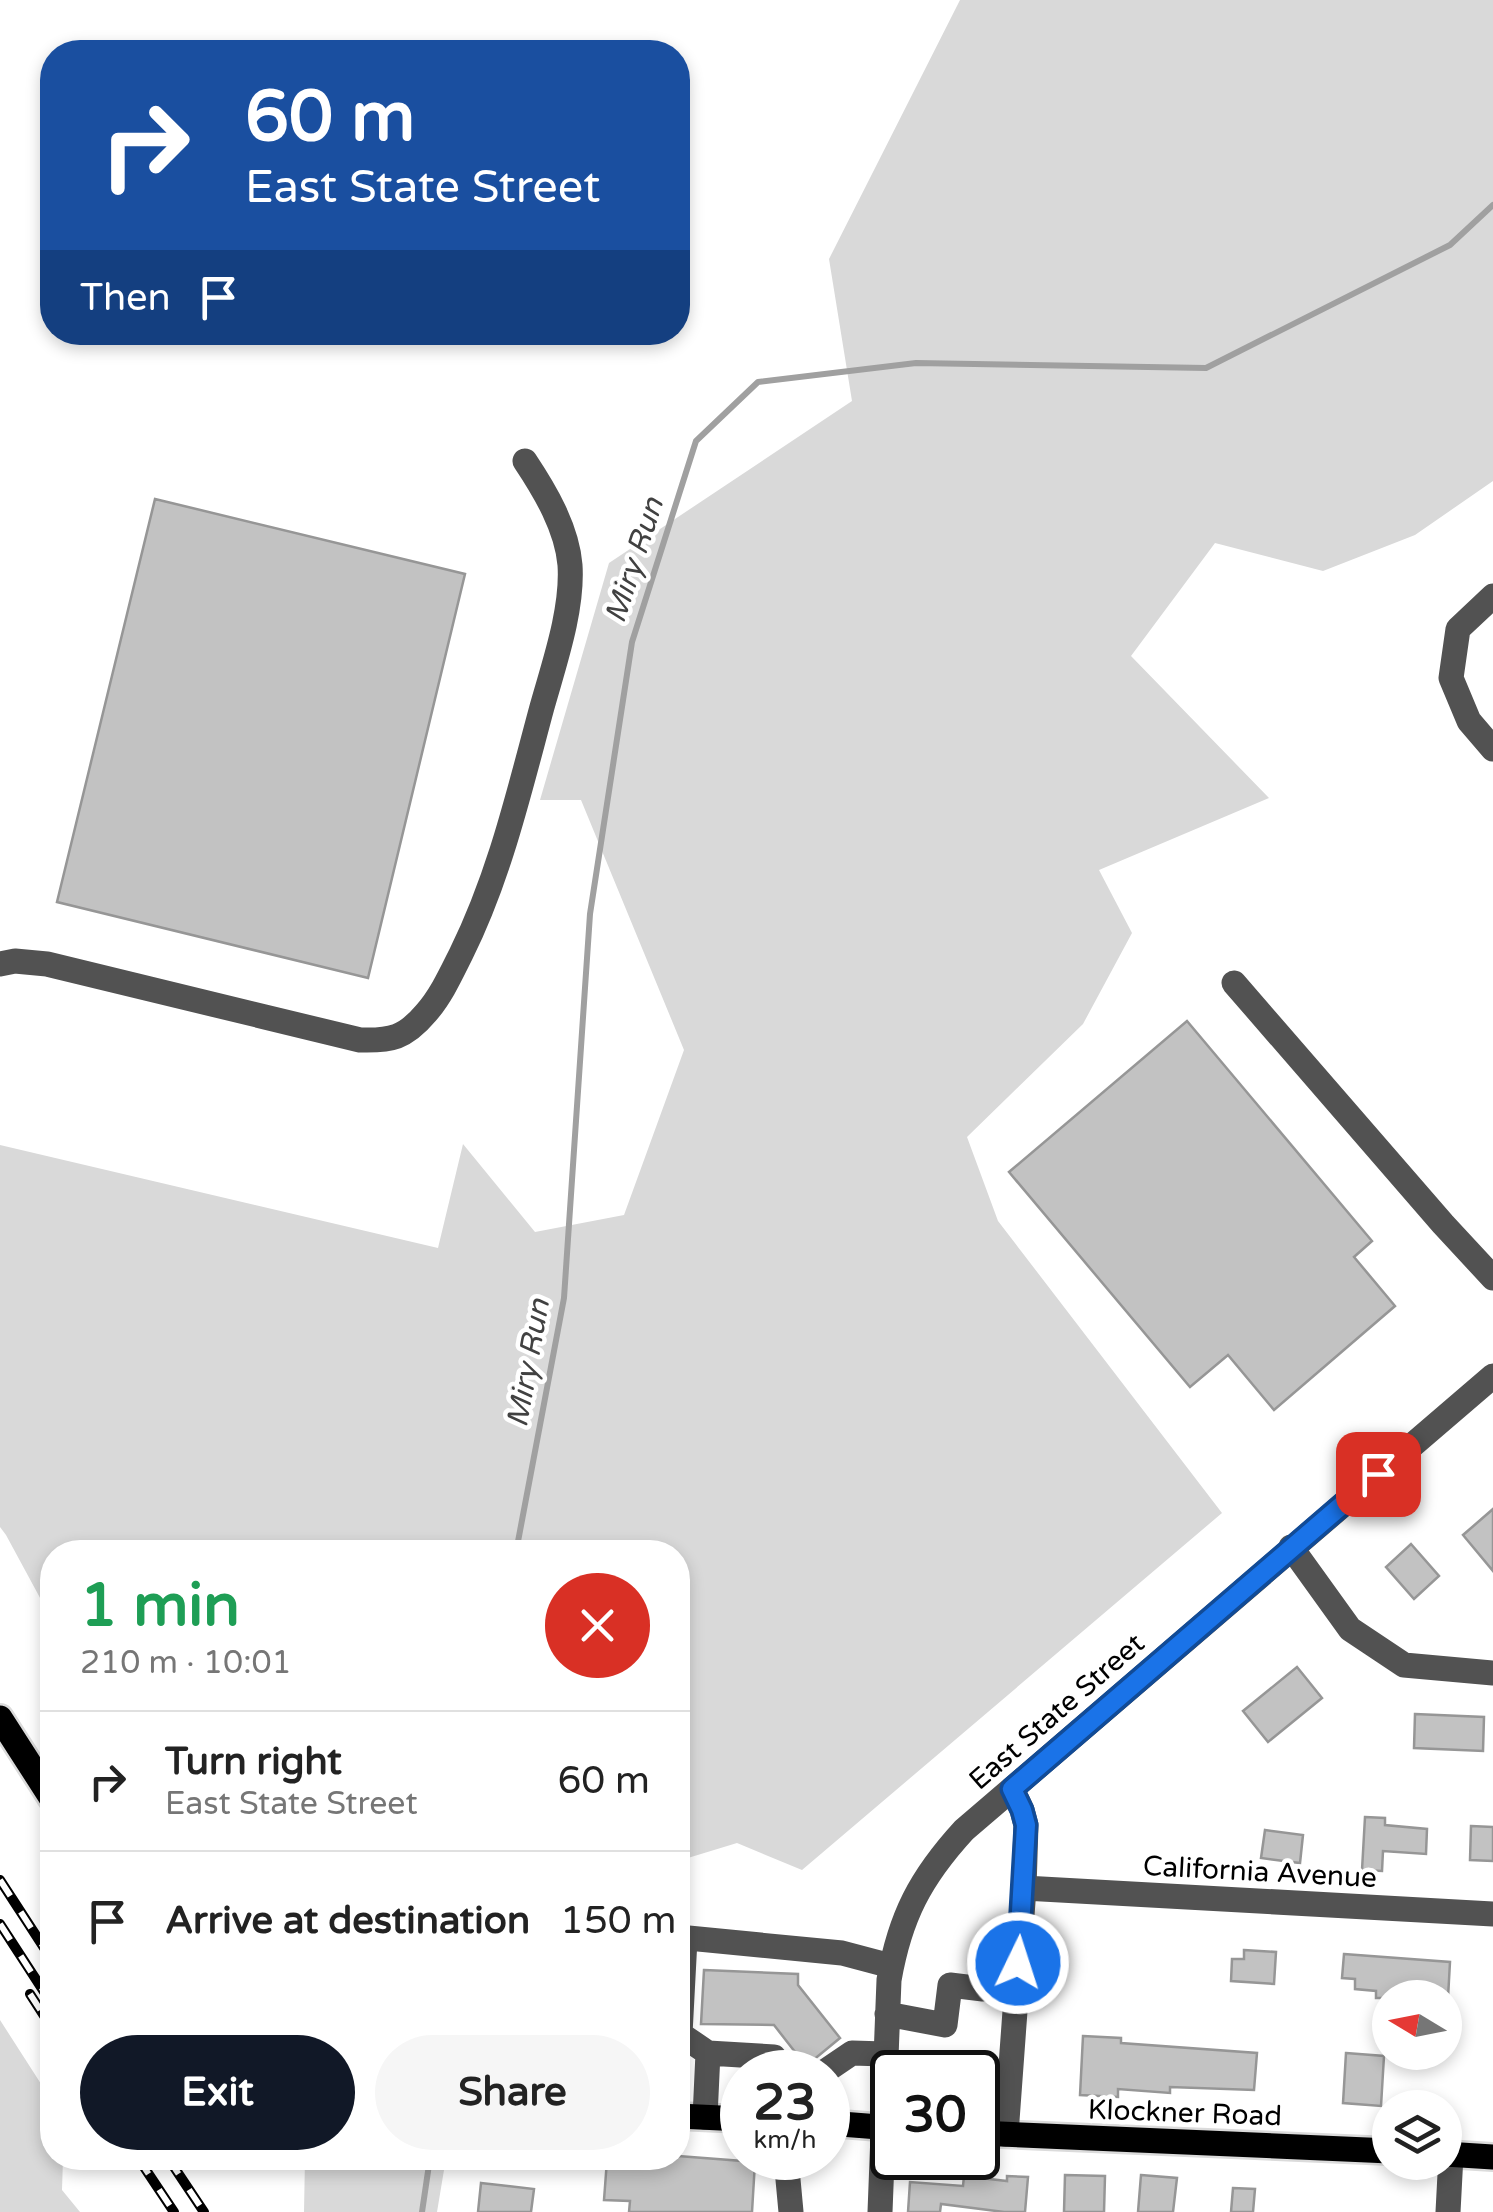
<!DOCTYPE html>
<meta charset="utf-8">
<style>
:root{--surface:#fff;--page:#f6f6f6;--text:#222;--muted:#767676;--line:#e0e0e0;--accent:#111827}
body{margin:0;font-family:"Varela Round",sans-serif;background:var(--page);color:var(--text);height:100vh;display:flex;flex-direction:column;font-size:38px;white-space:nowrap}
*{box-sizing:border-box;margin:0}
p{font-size:32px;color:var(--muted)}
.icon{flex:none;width:55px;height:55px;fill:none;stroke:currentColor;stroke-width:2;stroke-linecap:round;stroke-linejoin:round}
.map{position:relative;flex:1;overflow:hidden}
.drawer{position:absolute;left:40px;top:1540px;width:650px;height:630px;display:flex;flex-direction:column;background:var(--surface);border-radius:40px;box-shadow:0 5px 15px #0003}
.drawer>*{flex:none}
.guide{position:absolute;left:40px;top:40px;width:650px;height:305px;border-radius:40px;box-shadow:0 5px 15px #0003;background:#1a4fa0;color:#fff;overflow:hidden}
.needle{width:65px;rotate:280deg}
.tools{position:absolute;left:1372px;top:1980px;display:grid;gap:20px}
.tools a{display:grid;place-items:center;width:90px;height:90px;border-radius:50%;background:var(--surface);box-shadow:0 5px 15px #0003;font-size:50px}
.speed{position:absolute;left:720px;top:2050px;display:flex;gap:20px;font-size:50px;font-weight:700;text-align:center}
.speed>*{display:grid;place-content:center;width:130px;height:130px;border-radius:50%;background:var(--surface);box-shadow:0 5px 15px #0003;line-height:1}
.speed small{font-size:25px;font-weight:400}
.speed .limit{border:5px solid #111;border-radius:15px;background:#fff;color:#111}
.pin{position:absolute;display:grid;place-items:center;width:85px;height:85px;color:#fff;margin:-42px;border-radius:20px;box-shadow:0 5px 15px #0006}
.me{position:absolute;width:110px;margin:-55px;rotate:4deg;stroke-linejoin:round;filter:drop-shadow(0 0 8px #0008)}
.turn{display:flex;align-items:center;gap:35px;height:210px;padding:0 40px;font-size:45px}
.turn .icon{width:130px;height:130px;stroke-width:2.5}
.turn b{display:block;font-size:70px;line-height:85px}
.then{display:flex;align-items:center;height:95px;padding:0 40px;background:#0003;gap:20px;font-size:38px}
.round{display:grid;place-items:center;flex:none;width:105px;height:105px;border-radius:52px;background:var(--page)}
.headline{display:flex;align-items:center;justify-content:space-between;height:170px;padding:0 40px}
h1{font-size:60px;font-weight:700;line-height:75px;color:#1e9e55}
.cta{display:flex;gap:20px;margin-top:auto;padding:20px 40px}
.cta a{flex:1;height:115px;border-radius:60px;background:var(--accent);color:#fff;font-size:40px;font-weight:700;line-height:115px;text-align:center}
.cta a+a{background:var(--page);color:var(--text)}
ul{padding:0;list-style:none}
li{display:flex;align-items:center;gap:30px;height:140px;padding:0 40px;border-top:2px solid var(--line)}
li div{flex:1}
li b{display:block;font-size:38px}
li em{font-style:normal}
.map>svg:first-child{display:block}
.green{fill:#d9d9d9}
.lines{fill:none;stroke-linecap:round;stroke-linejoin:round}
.stream{stroke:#a0a0a0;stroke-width:6}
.building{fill:#c2c2c2;stroke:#969696;stroke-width:2.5}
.major-casing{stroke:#dbdbdb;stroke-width:30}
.minor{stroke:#525252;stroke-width:25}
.major{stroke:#000;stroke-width:25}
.rail-casing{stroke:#000;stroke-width:10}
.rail{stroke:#fff;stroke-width:6;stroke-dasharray:19;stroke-linecap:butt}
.route-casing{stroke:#114b97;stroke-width:25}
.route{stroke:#1a73e8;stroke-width:18}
.labels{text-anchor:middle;stroke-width:9;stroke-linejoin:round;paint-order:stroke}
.street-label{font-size:28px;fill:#000;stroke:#fff}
.water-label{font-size:30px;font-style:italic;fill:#414141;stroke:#fff}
</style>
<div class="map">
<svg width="1493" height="2212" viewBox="0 0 1493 2212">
<rect width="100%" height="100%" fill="#fff"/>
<path class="green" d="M960,0H1493V481L1415,535L1323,571L1215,543L1131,656L1269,798L1099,870L1132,933L1083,1024L967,1137L998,1221L1222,1513L802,1870L737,1843L678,1861V1552H52V1620L6,1535L0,1527V1145L438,1248L463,1144L535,1232L624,1215L684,1050L581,800H540L609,563L852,401L829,259Z
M0,2020L52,2101V2158H63L62,2190L80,2212H0Z
M305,2158H446L437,2212H304Z"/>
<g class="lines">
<path class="stream" d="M516,1552L564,1298L590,914L632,642L696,441L758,382L916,363L1206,368L1450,245L1493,205
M422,2212L430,2158"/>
</g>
<path class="building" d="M155,499L465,574L368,978L57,902Z
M1187,1021L1372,1241L1354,1257L1395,1306L1274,1410L1228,1355L1190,1387L1009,1172Z
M1493,1509V1571L1463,1535Z
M1411,1544L1439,1576L1414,1599L1386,1567Z
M1297,1667L1322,1698L1268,1742L1243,1711Z
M1415,1714L1484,1717L1483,1751L1414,1748Z
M1365,1817L1385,1818V1825L1427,1829L1426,1854L1383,1851L1382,1871L1362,1870Z
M1471,1826L1493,1827V1861L1470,1860Z
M1265,1830L1303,1835L1300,1863L1261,1858Z
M1244,1950L1276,1952L1274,1984L1231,1981L1232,1959H1244Z
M1344,1954L1450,1962L1448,1998H1376V1991L1355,1989V1979L1342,1978Z
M704,1970L798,1974V1985L840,2038L806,2066L774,2025L701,2024Z
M1083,2036L1121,2038V2043L1257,2053L1254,2090L1170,2087V2093L1118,2089V2097L1080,2095Z
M1346,2053L1384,2056L1381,2106L1343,2103Z
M678,2156L755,2162L752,2212H629L630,2201L604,2200L607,2160L647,2163V2158Z
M1065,2175L1105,2176L1104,2212H1064Z
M1141,2175L1177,2178L1173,2212H1138Z
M964,2176L1007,2181V2176L1028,2177L1025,2212H1004L941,2204L940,2212H908L910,2182L963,2186Z
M481,2183L534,2189L531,2212H478Z
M1233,2188L1255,2189L1253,2212H1231Z"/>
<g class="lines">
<defs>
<path id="major" d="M0,1718L52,1799
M678,2116L742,2119
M828,2123L892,2128
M978,2133L1390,2151
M1445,2154L1493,2157"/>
</defs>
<use href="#major" class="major-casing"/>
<path class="minor" d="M1493,596L1458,629L1451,678L1469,721L1493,749
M0,964L15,961L47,964L360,1040C391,1041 405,1038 426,1013C441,996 451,974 461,954C500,875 519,792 542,707C554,664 573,610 570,565C567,528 545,491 525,461
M1234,983L1443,1224L1493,1278
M1291,1547L1350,1629L1404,1665L1493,1673
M1024,1888L1493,1914
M678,1937L842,1953L891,1966
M685,1939L680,2034L708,2053
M887,2014L945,2025L950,1985L983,1989
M824,2072L852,2053L885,2054
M705,2117L708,2053L774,2057L786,2072
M1006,2134L1024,1888L1026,1825L1022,1810L1012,1789
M786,2158L791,2212
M880,2212L889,1980C900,1917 920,1878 964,1830L1493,1376
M1448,2212L1451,2155"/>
<use href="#major" class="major"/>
<defs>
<path id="rail" d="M0,1880L52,1960
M0,1924L52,2004
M30,1994L52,2028
M138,2158L174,2212
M168,2158L204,2212"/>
</defs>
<use href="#rail" class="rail-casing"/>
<use href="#rail" class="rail"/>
</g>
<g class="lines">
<defs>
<path id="route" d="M1018,1963L1026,1825L1022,1810L1012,1789L1378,1474"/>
</defs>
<use href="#route" class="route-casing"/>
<use href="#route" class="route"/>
</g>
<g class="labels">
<g class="street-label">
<text transform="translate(1056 1711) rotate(-41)" y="10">East State Street</text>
<text transform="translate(1260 1871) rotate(3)" y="10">California Avenue</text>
<text transform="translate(1185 2112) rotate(2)" y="10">Klockner Road</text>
</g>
<g class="water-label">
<text transform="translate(634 560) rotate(-72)" y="10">Miry Run</text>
<text transform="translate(528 1363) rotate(-80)" y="10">Miry Run</text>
</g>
</g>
</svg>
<div class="tools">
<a><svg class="needle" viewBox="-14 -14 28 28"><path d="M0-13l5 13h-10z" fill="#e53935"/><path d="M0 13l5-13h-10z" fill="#767676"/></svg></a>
<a><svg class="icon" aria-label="layers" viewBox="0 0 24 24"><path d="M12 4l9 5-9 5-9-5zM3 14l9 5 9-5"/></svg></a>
</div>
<div class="speed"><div>23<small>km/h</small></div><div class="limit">30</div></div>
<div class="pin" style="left:1378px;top:1474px;background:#d93025"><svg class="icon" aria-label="arrive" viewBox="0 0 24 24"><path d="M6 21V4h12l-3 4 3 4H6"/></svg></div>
<svg class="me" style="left:1018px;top:1963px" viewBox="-20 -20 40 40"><circle r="17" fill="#1a73e8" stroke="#fff" stroke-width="3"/><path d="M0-11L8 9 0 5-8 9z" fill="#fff"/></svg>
<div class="guide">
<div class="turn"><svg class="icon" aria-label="right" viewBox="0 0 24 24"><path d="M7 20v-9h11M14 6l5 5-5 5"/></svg><div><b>60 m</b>East State Street</div></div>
<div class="then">Then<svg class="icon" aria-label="arrive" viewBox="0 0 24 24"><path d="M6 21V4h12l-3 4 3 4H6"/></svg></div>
</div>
<section class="drawer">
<div class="headline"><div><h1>1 min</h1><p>210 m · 10:01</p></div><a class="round" style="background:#d93025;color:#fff"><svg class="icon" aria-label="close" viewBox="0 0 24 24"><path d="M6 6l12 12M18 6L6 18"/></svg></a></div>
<ul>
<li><svg class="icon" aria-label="right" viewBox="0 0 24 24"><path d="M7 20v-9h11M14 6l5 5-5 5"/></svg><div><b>Turn right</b><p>East State Street</p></div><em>60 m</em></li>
<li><svg class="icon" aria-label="arrive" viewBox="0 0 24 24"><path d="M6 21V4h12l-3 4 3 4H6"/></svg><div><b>Arrive at destination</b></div><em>150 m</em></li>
</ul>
<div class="cta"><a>Exit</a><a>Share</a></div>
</section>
</div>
